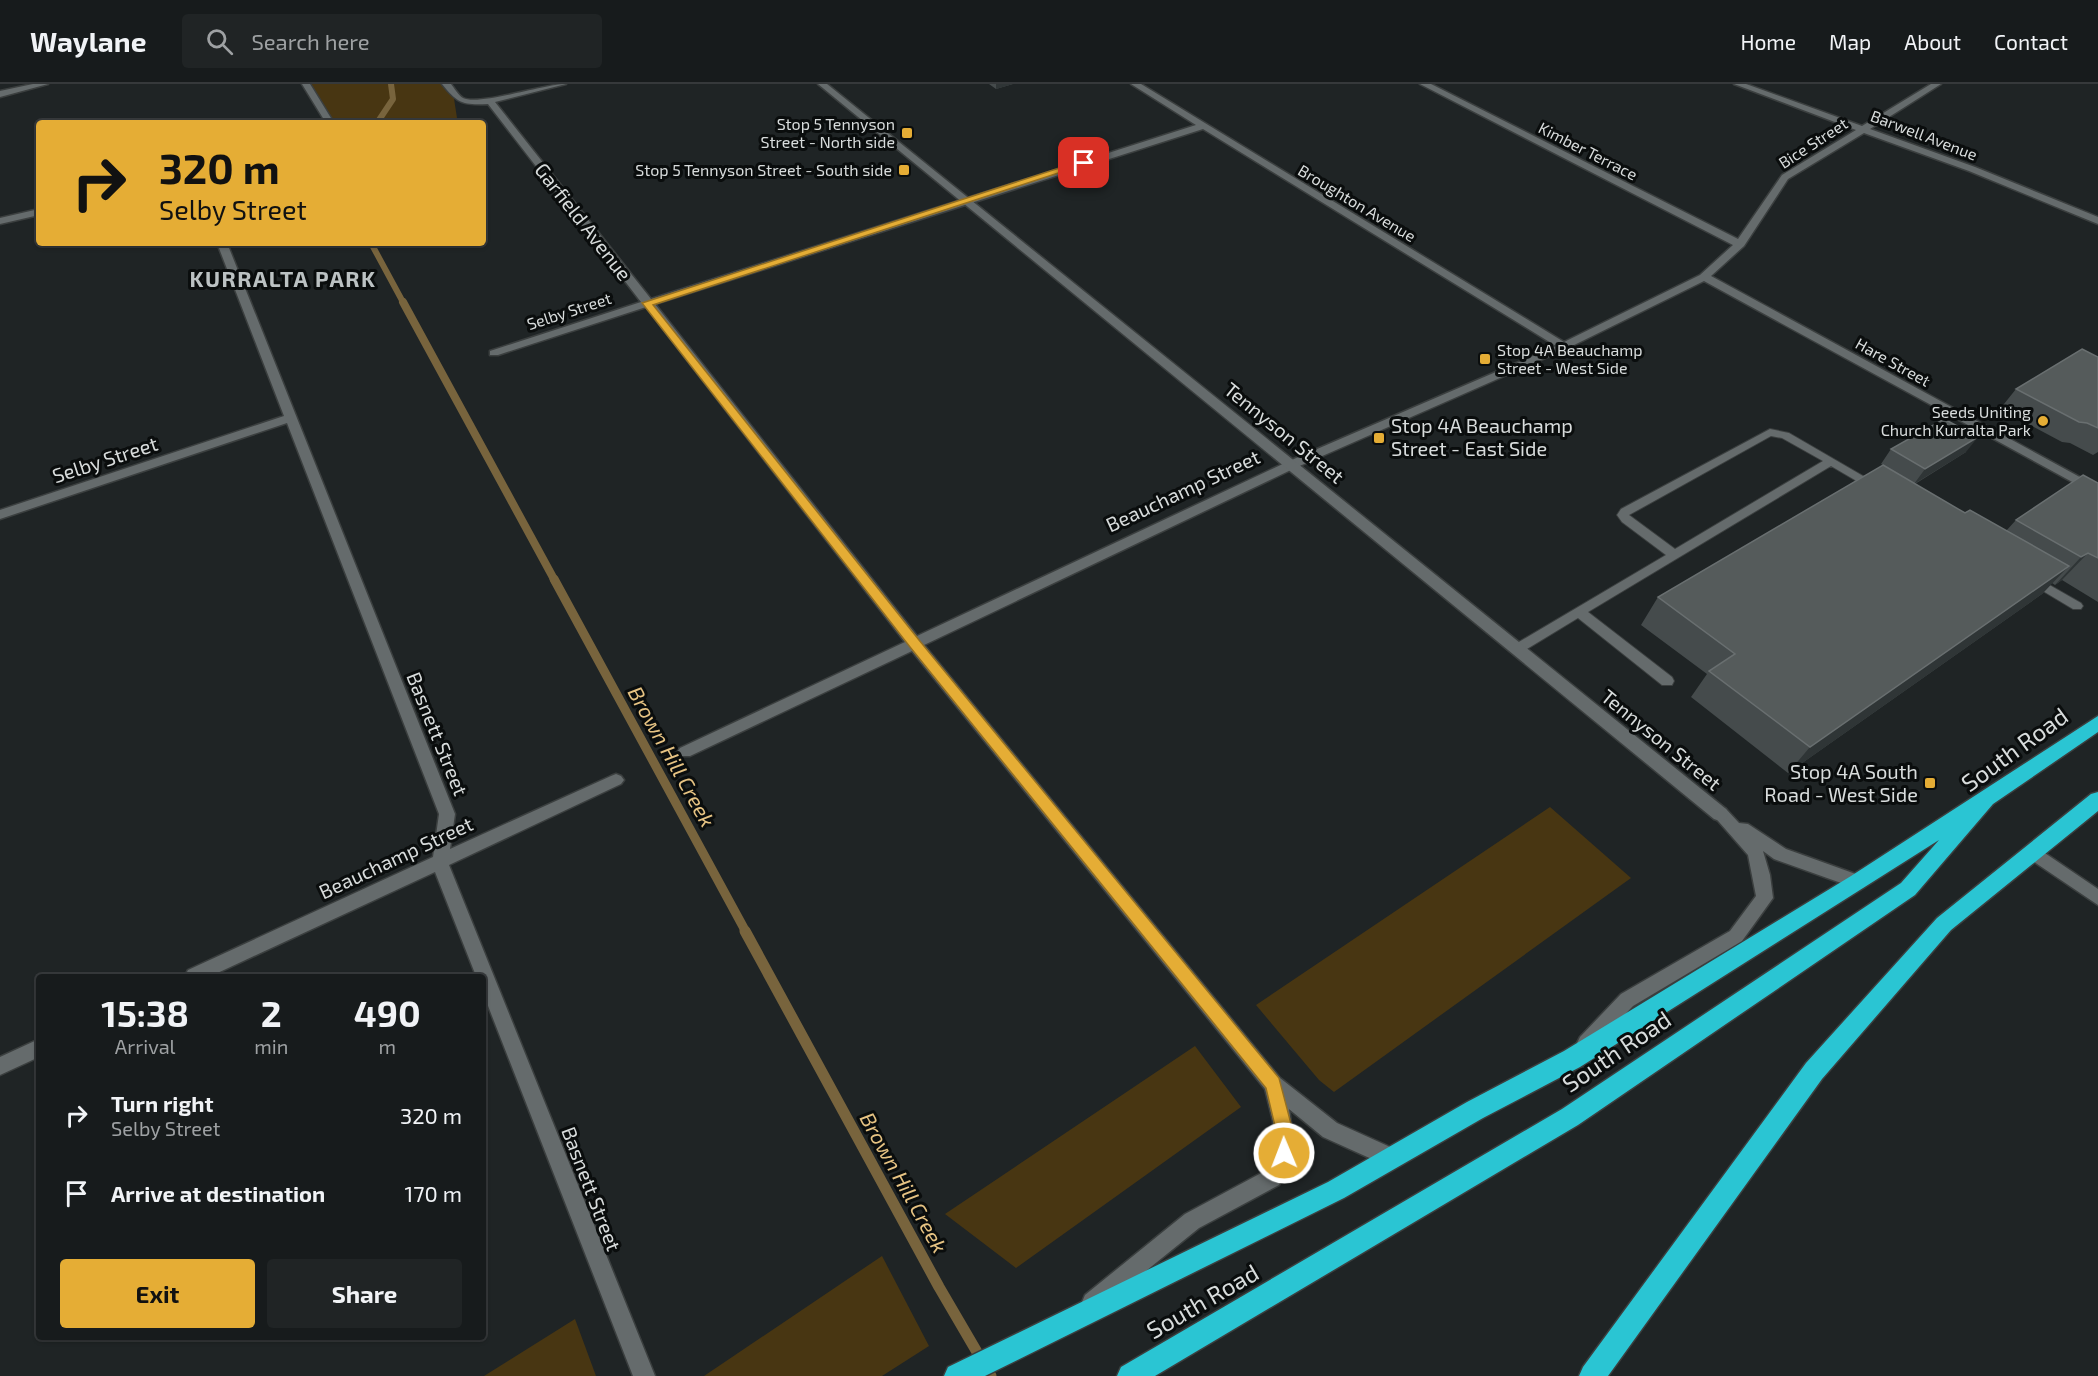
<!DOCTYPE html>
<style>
:root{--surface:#171b1c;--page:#202425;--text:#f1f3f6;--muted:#9ea1a3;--line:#36393b;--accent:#e5ad35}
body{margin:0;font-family:"Exo 2",sans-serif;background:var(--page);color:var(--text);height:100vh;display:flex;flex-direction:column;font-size:22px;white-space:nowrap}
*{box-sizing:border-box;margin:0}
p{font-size:20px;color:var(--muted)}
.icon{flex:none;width:33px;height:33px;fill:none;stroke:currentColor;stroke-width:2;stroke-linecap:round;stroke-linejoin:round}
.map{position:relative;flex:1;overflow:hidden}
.side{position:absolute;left:36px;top:890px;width:450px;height:366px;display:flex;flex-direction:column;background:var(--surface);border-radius:6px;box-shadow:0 2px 4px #0004,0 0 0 2px var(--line)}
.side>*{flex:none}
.hud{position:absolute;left:36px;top:36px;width:450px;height:126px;border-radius:6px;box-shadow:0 2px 4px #0004,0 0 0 2px var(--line);background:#e5ad35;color:#111;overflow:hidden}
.pin{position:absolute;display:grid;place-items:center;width:51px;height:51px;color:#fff;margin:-26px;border-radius:12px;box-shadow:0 3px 9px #0006}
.me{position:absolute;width:66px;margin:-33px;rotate:359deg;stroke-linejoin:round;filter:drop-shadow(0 0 4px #0008)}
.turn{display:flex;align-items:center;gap:21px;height:126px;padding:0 24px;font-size:27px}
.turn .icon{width:78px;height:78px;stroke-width:2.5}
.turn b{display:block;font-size:42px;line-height:51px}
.eta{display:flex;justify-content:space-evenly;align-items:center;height:102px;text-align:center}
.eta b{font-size:36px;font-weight:700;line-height:42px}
.cta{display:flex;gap:12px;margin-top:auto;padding:12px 24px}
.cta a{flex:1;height:69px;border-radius:6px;background:var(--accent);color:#111;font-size:24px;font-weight:700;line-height:69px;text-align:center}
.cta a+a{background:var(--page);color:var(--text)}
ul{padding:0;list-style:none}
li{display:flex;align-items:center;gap:18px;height:78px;padding:0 24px}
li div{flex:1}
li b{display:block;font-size:22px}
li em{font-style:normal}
header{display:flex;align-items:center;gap:36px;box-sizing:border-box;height:84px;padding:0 30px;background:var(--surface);border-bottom:2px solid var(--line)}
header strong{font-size:28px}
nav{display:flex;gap:33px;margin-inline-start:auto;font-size:21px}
.search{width:420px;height:54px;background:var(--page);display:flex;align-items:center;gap:15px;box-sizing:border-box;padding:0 21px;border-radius:6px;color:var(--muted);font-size:22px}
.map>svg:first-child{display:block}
.green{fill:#483612}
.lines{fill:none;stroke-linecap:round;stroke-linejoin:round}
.stream-far3{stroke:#78643d;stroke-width:6}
.stream-far2{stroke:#78643d;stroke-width:8}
.stream-far1{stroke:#78643d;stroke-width:9}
.stream{stroke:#78643d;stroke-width:11}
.lane-casing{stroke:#3b3f3f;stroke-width:2}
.street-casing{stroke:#3b3f3f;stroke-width:3}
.secondary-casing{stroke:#3b3f3f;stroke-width:3}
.highway-casing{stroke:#3b3f3f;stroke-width:3}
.lane{fill:#656b6c;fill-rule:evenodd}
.street{fill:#656b6c;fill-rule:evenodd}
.secondary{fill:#656b6c;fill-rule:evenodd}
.highway{fill:#2ac5d3;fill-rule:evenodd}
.wall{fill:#454b4c}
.shaded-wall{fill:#2f3536}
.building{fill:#555b5b;stroke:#696f70;stroke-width:1.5}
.route{fill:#e5ad35;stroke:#957022;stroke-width:1.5}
.poi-dot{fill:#e5ad35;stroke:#0a0d0d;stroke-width:2}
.labels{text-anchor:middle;stroke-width:6;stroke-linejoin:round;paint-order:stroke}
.far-poi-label{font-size:16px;fill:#d8dcdc;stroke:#0a0d0d;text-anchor:end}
.far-street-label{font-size:16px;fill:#d8dcdc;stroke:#0a0d0d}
.street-label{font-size:20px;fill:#d8dcdc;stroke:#0a0d0d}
.poi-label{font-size:20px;fill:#d8dcdc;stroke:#0a0d0d;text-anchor:start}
.water-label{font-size:21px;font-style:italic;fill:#e6c383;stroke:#0a0d0d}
.far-district-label{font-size:22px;font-weight:bold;letter-spacing:1.5px;fill:#bbc1c2;stroke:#0a0d0d}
.near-street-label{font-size:24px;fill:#d8dcdc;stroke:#0a0d0d}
</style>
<header>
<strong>Waylane</strong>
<div class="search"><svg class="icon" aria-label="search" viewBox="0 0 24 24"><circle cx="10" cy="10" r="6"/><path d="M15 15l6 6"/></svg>Search here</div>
<nav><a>Home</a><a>Map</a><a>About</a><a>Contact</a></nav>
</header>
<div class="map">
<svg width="2098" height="1292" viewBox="0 0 2098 1292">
<rect width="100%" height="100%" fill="#1f2425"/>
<path class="green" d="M306,0H446L453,8L457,34L437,39H330Z
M1550,723L1631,794L1334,1008L1319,996L1256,921Z
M1195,962L1241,1023L1016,1184L945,1130Z
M882,1172L929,1262L882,1292H704Z
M575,1235L596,1292H484Z"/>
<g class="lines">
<path class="stream-far3" d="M377,39L393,15L391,0
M371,159L404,220"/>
<path class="stream-far2" d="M403,218L555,497"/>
<path class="stream-far1" d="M554,495L746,848"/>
<path class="stream" d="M745,847L939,1203L991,1292"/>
<defs>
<path id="lane" d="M1770,345L1789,349L1882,403L1876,407L1872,406L1831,382L1588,528L1672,593L1674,597L1672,601H1662L1578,534L1522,568H1512L1511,565L1512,562L1666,471L1622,438L1617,431L1621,425ZM1771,352L1782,354L1823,377L1675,465L1629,431Z
M2032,491L2081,519L2083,522L2081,525H2073L2028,498L2026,495Z"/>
<path id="street" d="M33,0H48L0,13V7Z
M302,0H310L334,39H326Z
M442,0H451C454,4 459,12 463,14C479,22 544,0 566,0L495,18L651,215L1196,41L1131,0H1141L1564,258L1700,191L1733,161L1420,0H1431L1738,155L1782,91L1856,46L1734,0H1746L1862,42L1931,0H1941L1870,45L1975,83L2098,133V140L1969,87L1864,49L1788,95L1744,162L1711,192L2098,403V412L1704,197L1568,264L1295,384L924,561L1280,994L1337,1039L1399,1067L1402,1074L1399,1081L1392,1084L1385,1081L1323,1053L1289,1025L1294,1060L1288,1082L1279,1101L1199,1144L1099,1225L1092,1228L1085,1225L1082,1218L1085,1211L1185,1130L1265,1087L1273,1071L1274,1060L1273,1037L1265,1005L912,567L690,672H680L677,668L680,664L905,558L646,223L498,271H490V267L641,218L488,20C463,21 458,20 442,0ZM1203,45L1556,262L1287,378L917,552L655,220Z
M39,125V131L0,140V134Z
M217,159H227L455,730L450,765L611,692L616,690L621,692L624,696L621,700L449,781L655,1292H633L483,909V892H476L435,788L211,892H185L188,886L433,773L439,730L287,339L0,435V426L284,332Z
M1720,723L1726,725L1739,739L1748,740L1786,765L1864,793L1866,798L1864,803L1858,805L1774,775L1763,767L1770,791L1773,814L1742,857L1633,922L1592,965L1586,968L1580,965L1577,959L1580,953L1621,910L1730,847L1756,812L1748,771L1712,730L1714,725Z
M2033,761L2098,805V821L2027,773L2025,768L2027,763Z
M39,955V973L0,991V973Z"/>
<path id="secondary" d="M818,0H827L1726,725L1728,730L1726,735L1720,737L1714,735Z"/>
<path id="highway" d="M2098,632V648L1993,720L1915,811L1578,1041L1155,1292H1117L1121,1283L1562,1025L1901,799L1939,756L1580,983L1483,1034L1344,1114L985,1292H944L948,1283L1328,1098L1467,1018L1564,967L1851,792Z
M2098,708V727L1951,846L1822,995L1608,1292H1579L1583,1283L1806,979L1937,834L2091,710Z"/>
</defs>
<use href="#lane" class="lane-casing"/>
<use href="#street" class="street-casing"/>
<use href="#secondary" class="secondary-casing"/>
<use href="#highway" class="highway-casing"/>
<use href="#lane" class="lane"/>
<use href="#street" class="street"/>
<use href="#secondary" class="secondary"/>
<use href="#highway" class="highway"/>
</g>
<path class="wall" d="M989,0H1013L996,5Z
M2098,273V368L2093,371L2070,359L2062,358L2000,325L2016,305Z
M1891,365L1966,368L1915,400L1965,429L2006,447L2016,436L2098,399V518L2062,496L2055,501L2052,499L2042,510L1788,689L1691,613L1707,590L1641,541L1658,513L1883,381L1881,380Z"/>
<path class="shaded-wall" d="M996,0H1013L996,5Z
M1978,353L1966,368L1914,400L1925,385Z
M2088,469L2062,496L2055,501L2081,473Z
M2069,482L2042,510L1788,689L1810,663Z"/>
<path class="building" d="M2082,265L2098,273V344L2087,339L2079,338L2016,305Z
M1944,335L1978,353L1925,385L1891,365Z
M1883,381L1965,429L1970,426L2069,482L1810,663L1709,587L1735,570L1658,513Z
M2083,391L2098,399V474L2088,469L2081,473L2016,436Z"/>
<path class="route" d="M1081,77L1089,79L653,221L919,556L1279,994L1295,1055L1290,1075L1284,1078L1278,1075L1275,1069L1278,1055L1266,1004L910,563L642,219Z"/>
<g class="poi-dot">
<rect x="901" y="43" width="12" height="12" rx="3"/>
<rect x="898" y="80" width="12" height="12" rx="3"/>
<rect x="1479" y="269" width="12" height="12" rx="3"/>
<circle cx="2043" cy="337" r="6"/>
<rect x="1373" y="348" width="12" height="12" rx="3"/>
<rect x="1924" y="693" width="12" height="12" rx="3"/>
</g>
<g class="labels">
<g class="far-poi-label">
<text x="895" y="46">Stop 5 Tennyson<tspan x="895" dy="18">Street - North side</tspan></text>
<text x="892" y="92">Stop 5 Tennyson Street - South side</text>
<text x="1497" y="272" text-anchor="start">Stop 4A Beauchamp<tspan x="1497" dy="18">Street - West Side</tspan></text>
<text x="2031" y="334">Seeds Uniting<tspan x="2031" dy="18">Church Kurralta Park</tspan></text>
</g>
<g class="far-street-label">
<text transform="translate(1924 51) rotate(21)" y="6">Barwell Avenue</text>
<text transform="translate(1813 59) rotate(-33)" y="6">Bice Street</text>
<text transform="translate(1588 67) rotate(27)" y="6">Kimber Terrace</text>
<text transform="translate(1357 119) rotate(31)" y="6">Broughton Avenue</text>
<text transform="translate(569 227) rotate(-18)" y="6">Selby Street</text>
<text transform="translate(1893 278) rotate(29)" y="6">Hare Street</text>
</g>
<g class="street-label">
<text transform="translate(583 138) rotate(52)" y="7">Garfield Avenue</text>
<text transform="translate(1284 349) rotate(39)" y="7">Tennyson Street</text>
<text transform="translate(105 376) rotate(-18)" y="7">Selby Street</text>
<text transform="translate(1183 407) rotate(-25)" y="7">Beauchamp Street</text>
<text transform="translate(437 650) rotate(68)" y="7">Basnett Street</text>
<text transform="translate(1661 656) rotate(39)" y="7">Tennyson Street</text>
<text transform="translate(396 774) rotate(-25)" y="7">Beauchamp Street</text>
<text transform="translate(591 1105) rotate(69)" y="7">Basnett Street</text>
</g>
<g class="poi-label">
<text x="1391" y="349">Stop 4A Beauchamp<tspan x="1391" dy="23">Street - East Side</tspan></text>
<text x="1918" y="695" text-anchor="end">Stop 4A South<tspan x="1918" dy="23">Road - West Side</tspan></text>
</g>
<g class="water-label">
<text transform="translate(671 673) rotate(61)" y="7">Brown Hill Creek</text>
<text transform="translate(903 1099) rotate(61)" y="7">Brown Hill Creek</text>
</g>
<g class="far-district-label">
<text x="283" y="203">KURRALTA PARK</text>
</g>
<g class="near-street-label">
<text transform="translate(2015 666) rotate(-36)" y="8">South Road</text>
<text transform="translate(1617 968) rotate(-34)" y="8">South Road</text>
<text transform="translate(1203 1218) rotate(-30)" y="8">South Road</text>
</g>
</g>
</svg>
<div class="pin" style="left:1084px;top:79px;background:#d93025"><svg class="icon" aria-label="arrive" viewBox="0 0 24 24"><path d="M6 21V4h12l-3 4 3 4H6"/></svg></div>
<svg class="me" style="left:1284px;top:1069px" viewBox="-20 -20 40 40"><circle r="17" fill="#e5ad35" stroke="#fff" stroke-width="3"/><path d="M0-11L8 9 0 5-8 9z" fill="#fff"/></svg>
<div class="hud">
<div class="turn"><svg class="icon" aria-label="right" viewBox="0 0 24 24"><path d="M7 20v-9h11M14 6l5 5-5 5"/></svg><div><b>320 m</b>Selby Street</div></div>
</div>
<section class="side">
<div class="eta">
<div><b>15:38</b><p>Arrival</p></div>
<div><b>2</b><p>min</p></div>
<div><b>490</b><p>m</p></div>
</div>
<ul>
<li><svg class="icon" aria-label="right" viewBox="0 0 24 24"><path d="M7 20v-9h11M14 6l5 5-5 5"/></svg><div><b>Turn right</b><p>Selby Street</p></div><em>320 m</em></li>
<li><svg class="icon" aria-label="arrive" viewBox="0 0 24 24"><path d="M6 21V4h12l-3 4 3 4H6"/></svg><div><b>Arrive at destination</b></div><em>170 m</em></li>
</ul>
<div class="cta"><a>Exit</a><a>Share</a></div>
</section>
</div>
